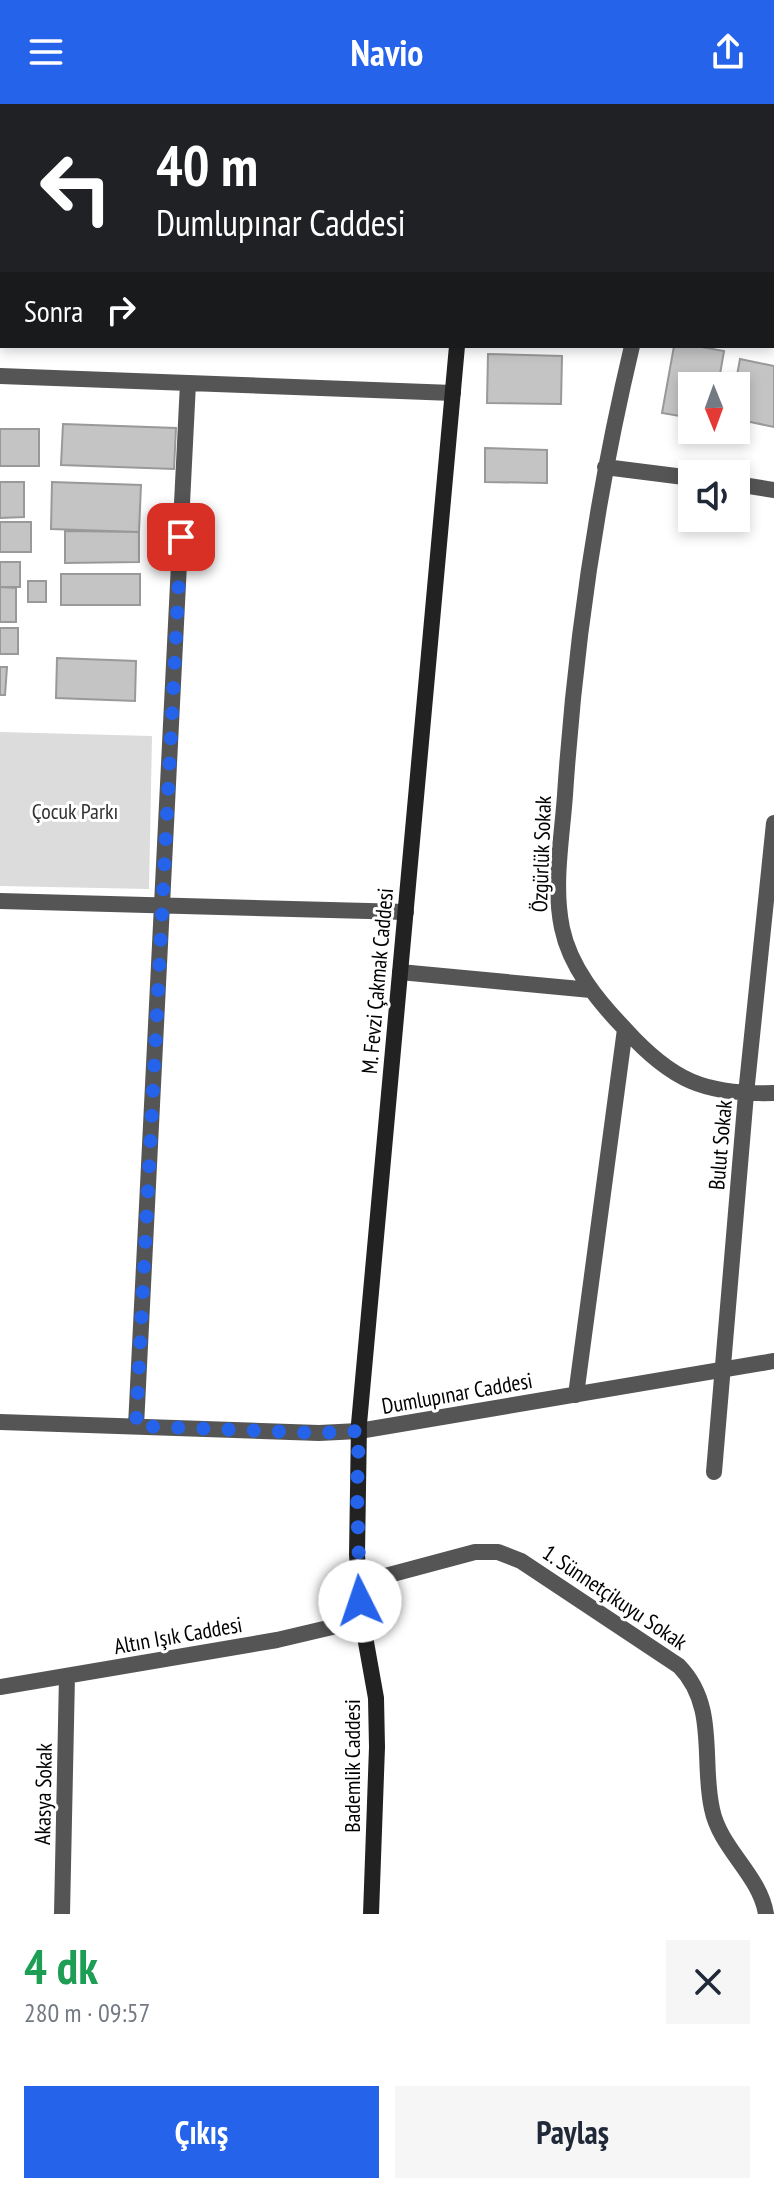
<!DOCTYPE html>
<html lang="tr">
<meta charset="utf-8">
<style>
:root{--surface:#fff;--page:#f6f6f7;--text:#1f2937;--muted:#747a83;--accent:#2563eb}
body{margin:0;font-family:"PT Sans Narrow",sans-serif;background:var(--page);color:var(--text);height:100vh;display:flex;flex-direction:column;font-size:30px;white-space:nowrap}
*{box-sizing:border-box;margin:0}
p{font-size:26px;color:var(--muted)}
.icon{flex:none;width:44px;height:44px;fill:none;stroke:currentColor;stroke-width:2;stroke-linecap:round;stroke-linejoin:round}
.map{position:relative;height:1810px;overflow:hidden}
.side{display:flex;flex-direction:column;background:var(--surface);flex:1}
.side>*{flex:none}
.guide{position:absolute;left:0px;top:0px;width:774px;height:244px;box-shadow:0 4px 12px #0003;background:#202124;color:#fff;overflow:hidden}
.needle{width:52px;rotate:179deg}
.tools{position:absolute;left:678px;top:268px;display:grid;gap:16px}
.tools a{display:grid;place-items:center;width:72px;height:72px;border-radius:0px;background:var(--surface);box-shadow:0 4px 12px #0003;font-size:40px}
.pin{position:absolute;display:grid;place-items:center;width:68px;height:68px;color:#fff;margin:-34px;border-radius:16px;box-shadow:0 4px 12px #0006}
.me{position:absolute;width:88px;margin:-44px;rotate:356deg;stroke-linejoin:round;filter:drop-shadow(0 0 6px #0008)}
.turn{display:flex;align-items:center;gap:28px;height:168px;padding:0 24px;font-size:36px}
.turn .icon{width:104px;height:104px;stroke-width:2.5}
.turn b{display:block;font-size:56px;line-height:68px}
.then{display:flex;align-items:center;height:76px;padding:0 24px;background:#0003;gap:16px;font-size:30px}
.round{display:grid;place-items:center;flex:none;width:84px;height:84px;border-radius:0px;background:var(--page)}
.head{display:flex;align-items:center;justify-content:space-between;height:136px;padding:0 24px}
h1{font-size:48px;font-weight:700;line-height:60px;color:#1e9e55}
.cta{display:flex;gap:16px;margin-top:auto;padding:16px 24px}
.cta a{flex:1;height:92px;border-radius:0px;background:var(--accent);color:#fff;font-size:32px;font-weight:700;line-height:92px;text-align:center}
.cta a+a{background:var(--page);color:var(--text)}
header{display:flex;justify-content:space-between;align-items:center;height:104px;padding:0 24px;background:var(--accent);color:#fff;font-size:36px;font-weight:700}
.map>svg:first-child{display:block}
.green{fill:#dcdcdc}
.building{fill:#c4c4c4;stroke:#999;stroke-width:2}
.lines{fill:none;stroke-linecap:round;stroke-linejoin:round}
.street{stroke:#555;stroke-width:16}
.secondary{stroke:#222;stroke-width:16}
.route{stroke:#2563eb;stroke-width:14;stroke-dasharray:0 25.2}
.labels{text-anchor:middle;stroke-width:6;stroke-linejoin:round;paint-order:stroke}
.park-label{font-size:22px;fill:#333;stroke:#fff}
.street-label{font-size:22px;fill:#000;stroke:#fff}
</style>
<header><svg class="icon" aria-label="menu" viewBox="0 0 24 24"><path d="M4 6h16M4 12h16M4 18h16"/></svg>Navio<svg class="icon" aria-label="share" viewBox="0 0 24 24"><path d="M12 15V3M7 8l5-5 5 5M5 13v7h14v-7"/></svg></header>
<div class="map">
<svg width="774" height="1810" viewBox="0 0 774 1810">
<rect width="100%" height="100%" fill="#fff"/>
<path class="green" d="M0,628L152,632L149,785L0,782Z"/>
<path class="building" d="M674,242H696L724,247L718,282H692V314L662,309Z
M488,250L562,252L561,300L487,299Z
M740,255L774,262V323L736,315L735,282Z
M63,320L176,324L174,365L61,361Z
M0,325H39V362H0Z
M485,344L547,346V379L485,378Z
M0,378H24V413L0,414Z
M52,378L141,381L139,428L51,425Z
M0,418H31V448H0Z
M65,427L139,428V458L65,459Z
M0,458H20V483H0Z
M61,470H140V501H61Z
M28,477H46V498H28Z
M0,483L16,484V518H0Z
M0,524H18V550H0Z
M57,554L136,557L135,597L56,594Z
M0,563H7L5,591H0Z"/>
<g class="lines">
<path class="street" d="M773,0H774
M732,2L734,0
M0,19H2
M0,272L453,289
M605,363L692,374
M736,380L774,386
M0,797L406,808
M400,868L591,886
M625,925C672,977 705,991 774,989
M576,1291L625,925C598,897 570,863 562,824C553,781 562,734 565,691C575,540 597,389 632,242
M0,1318L319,1329L359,1327L774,1257
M136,1322L188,279
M714,1368L746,990L774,719
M359,1479L475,1448H498L521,1457L679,1562C718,1602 701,1656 712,1705C720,1745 760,1771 766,1810
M0,1583L277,1536L362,1516
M62,1810L67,1572"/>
<path class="secondary" d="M479,2V0
M371,1810L377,1643L376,1594L362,1516L357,1451L359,1320L457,242"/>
</g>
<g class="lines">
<path class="route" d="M181,433L136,1322L319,1329L359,1327L357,1387L360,1497"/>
</g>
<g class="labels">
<g class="park-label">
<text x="75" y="715">Çocuk Parkı</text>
</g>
<g class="street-label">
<text transform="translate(541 750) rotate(-88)" y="8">Özgürlük Sokak</text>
<text transform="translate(377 877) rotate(-85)" y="8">M. Fevzi Çakmak Caddesi</text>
<text transform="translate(720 1041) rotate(-85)" y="8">Bulut Sokak</text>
<text transform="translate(457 1289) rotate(-10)" y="8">Dumlupınar Caddesi</text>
<text transform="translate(615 1493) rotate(34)" y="8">1. Sünnetçikuyu Sokak</text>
<text transform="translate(178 1531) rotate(-10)" y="8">Altın Işık Caddesi</text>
<text transform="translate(352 1662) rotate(-90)" y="8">Bademlik Caddesi</text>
<text transform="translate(43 1690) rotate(-89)" y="8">Akasya Sokak</text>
</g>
</g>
</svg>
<div class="tools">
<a><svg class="needle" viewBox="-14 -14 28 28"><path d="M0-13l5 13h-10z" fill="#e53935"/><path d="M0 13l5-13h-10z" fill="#747a83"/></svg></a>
<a><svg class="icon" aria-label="sound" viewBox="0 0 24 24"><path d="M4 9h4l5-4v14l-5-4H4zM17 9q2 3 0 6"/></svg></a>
</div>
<div class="pin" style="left:181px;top:433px;background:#d93025"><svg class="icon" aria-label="arrive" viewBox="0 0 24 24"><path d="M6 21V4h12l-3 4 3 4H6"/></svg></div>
<svg class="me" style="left:360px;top:1497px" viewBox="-20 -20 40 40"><circle r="19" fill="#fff"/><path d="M0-13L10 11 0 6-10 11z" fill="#2563eb"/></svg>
<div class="guide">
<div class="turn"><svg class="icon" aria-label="left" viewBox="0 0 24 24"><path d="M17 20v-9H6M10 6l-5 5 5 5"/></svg><div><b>40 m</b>Dumlupınar Caddesi</div></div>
<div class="then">Sonra<svg class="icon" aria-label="right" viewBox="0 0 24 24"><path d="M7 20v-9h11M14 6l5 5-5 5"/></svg></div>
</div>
</div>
<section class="side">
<div class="head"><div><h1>4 dk</h1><p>280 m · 09:57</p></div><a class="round"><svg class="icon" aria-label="close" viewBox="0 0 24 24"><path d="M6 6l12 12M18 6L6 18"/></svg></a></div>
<div class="cta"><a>Çıkış</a><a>Paylaş</a></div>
</section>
